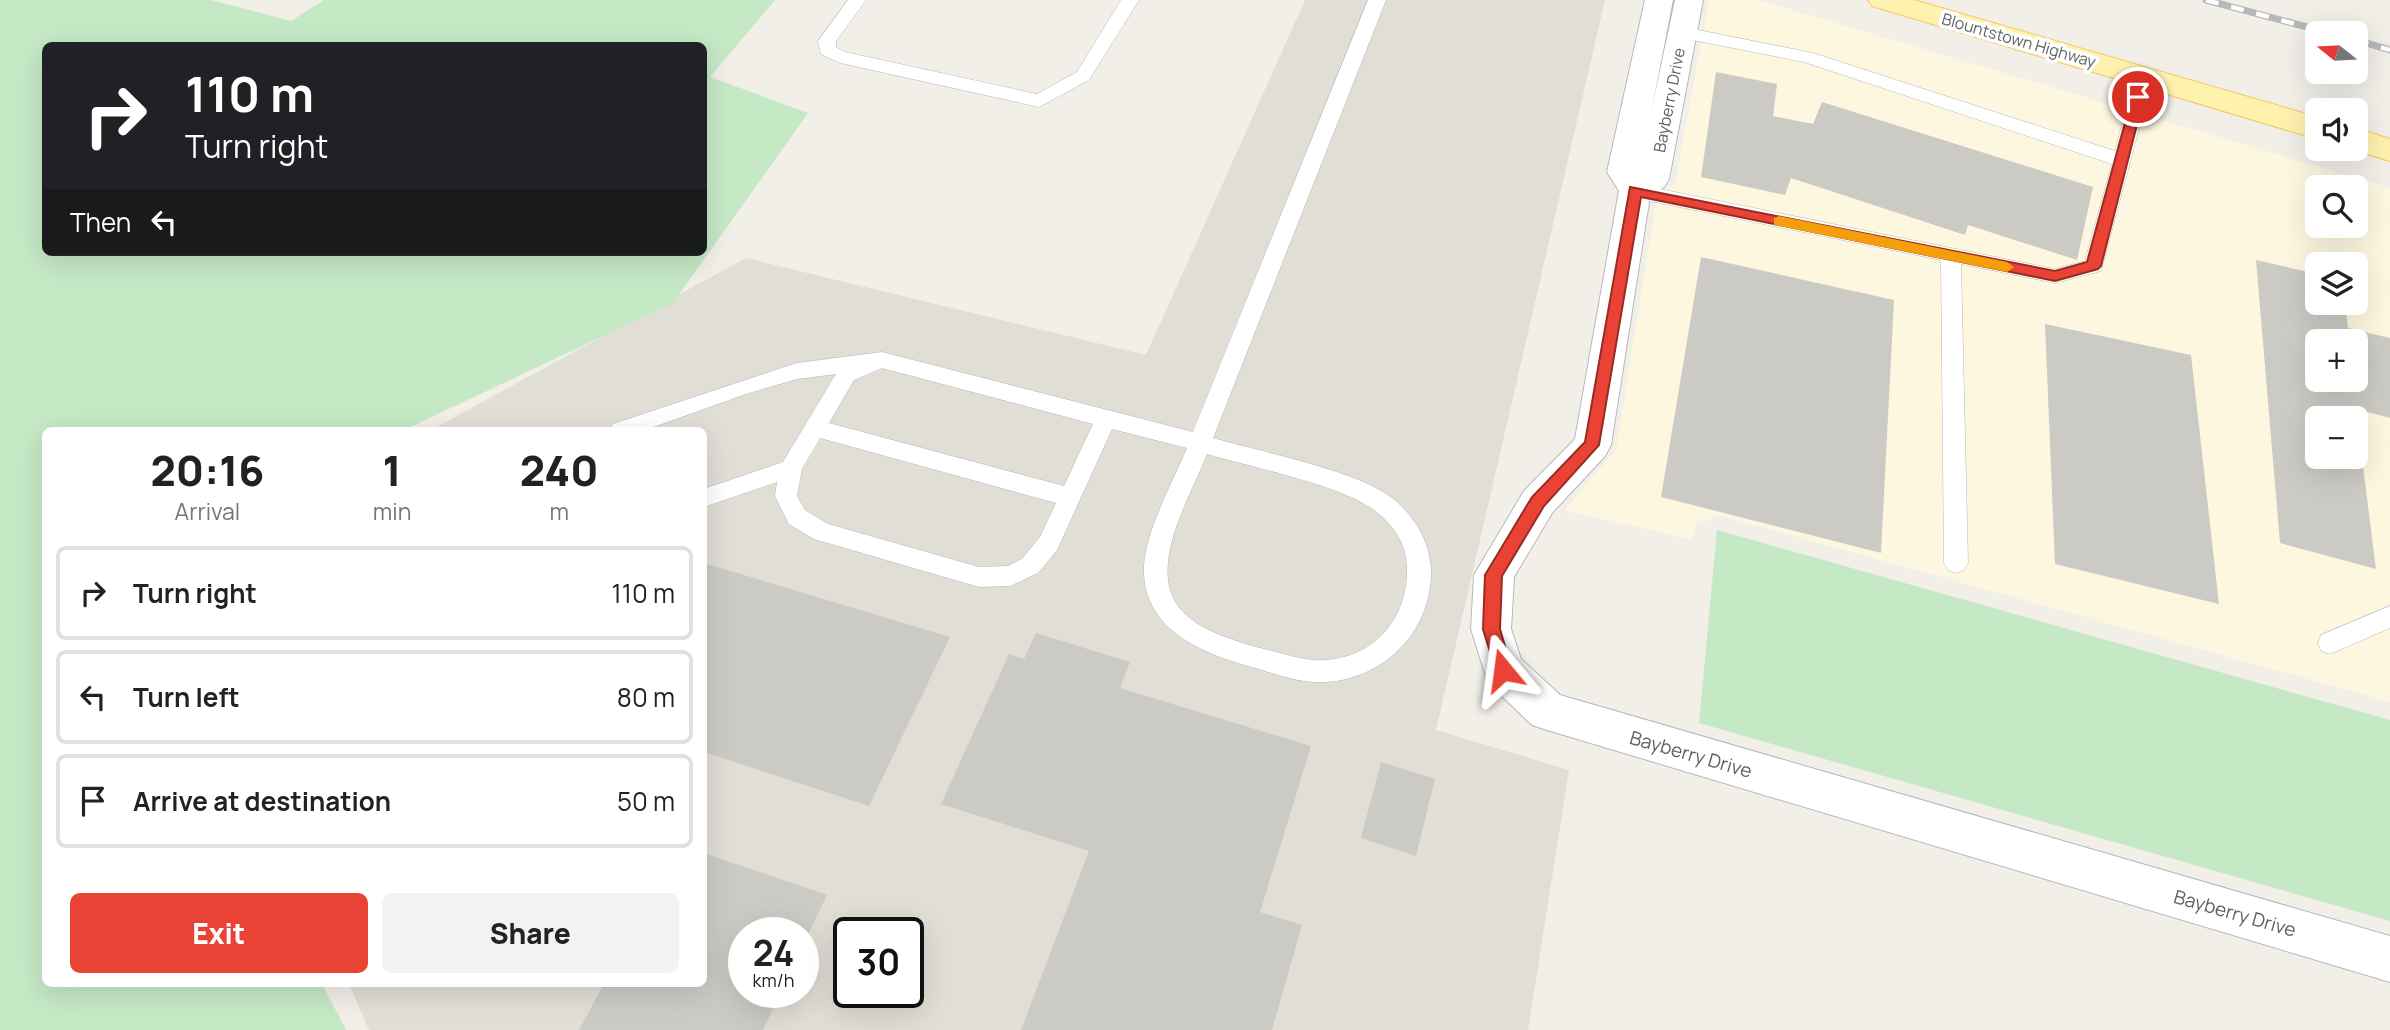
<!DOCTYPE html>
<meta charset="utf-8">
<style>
:root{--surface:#fff;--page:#f2f2f2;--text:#222;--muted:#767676;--line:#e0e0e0;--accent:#ea4335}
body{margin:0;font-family:Manrope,sans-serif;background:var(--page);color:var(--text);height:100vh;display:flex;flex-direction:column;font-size:26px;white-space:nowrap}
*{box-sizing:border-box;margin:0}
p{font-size:23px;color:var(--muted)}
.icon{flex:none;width:38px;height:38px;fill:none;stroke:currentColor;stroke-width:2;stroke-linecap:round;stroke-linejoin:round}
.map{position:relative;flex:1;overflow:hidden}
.panel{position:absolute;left:42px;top:427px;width:665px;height:560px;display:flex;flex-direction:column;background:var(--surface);border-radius:10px;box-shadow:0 7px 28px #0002}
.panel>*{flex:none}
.top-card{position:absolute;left:42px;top:42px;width:665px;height:214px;border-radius:10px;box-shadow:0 7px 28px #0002;background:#202124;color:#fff;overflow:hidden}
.needle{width:46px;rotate:288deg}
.buttons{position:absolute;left:2305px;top:21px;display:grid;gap:14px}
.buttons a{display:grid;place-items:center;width:63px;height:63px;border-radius:10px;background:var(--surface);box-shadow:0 7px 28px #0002;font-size:35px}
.speed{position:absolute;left:728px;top:917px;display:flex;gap:14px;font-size:35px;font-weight:700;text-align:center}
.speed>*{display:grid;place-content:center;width:91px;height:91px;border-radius:50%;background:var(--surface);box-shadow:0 7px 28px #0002;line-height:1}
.speed small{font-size:18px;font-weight:400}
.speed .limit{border:4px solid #111;border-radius:10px;background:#fff;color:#111}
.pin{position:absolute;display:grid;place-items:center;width:60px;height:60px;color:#fff;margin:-30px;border:4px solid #fff;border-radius:50%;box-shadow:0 2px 7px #0007}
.me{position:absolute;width:77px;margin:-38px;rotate:344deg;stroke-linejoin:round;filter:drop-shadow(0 0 5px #0008)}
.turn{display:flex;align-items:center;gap:24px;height:147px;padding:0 28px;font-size:32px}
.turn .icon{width:91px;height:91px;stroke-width:2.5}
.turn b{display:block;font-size:49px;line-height:60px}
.then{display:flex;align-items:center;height:66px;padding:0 28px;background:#0003;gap:14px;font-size:26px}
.eta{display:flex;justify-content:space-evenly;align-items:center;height:119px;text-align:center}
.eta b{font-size:42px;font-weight:800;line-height:49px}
.button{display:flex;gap:14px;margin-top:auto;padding:14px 28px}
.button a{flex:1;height:80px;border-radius:10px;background:var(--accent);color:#fff;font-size:28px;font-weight:800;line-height:80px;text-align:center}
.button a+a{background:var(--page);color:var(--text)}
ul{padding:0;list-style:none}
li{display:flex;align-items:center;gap:21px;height:94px;margin:0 14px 10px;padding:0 14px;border:4px solid var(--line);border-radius:10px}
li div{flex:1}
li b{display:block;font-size:26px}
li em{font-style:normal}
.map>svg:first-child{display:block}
.commercial{fill:#fef7e0;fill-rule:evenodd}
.education{fill:#e1ded6;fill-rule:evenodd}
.green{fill:#c5e8c5;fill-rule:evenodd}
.building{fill:#cccac5;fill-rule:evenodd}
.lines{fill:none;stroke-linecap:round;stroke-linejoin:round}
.lane-casing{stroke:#b5b8bc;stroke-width:1}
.street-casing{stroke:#b5b8bc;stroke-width:2}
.primary-casing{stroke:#f2c960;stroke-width:2}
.lane{fill:#fff;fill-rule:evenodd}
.street{fill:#fff;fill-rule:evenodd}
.primary{fill:#fff2af;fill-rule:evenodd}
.rail-casing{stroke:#b6b7b8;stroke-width:7}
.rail{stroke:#fff;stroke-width:4.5;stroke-dasharray:13;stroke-linecap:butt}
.route{fill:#ea4335;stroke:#982c22;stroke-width:2}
.slow{fill:#f59e0b}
.labels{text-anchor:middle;stroke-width:7;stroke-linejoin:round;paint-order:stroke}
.far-street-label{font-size:16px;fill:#5f6368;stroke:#fff}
.street-label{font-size:19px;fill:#5f6368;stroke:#fff}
</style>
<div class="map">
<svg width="2390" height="1030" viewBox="0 0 2390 1030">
<rect width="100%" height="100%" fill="#f1efe8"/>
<path class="commercial" d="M1709,0H1759L2390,188V702L1719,515L1695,525L1693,540L1564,510L1616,450L1656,203L1663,202L1659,196L1675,184ZM2317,187H2356V226H2317ZM2317,264H2356V303H2317ZM2317,341H2356V380H2317ZM2317,418H2356V457H2317Z"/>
<path class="education" d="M1305,0H1605L1436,730L1569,770L1528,1030H369L349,984H704V430H431L746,258L1146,355ZM744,933H803V992H744ZM849,933H908V992H849Z"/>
<path class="green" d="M0,0H211L291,21L324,0H775L710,77L808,113L673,303L404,430H46V984H322L346,1030H0ZM46,46H704V252H46Z
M1717,530L2390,720V921L1699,723Z"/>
<path class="building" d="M1716,72L1777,84L1773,116L1813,124L1822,102L2093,187L2077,260L1968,225L1965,235L1791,178L1785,195L1701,177Z
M1701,257L1894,300L1881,553L1661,497Z
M2256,260L2317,274V303H2345L2348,328L2390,338V418L2356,409L2357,418H2317V457H2356L2357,419L2376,569L2280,543ZM2317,341H2356V380H2317Z
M2045,324L2191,355L2219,604L2055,564Z
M704,563L950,637L869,806L704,752Z
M1036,633L1130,662L1120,688L1311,746L1260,912L1302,925L1272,1030H1021L1089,851L941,804L1009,654L1024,659Z
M1381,762L1435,779L1416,856L1361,838Z
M704,853L827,895L803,945V933H744V992H781L763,1030H579L604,984H704Z"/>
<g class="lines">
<defs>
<path id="lane" d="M848,0H866L836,41V47L845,52L1037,94L1077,72L1121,0H1139L1089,80L1039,107L840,63L821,54L818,41Z
M1368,0H1386L1213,438C1261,452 1345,468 1385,493C1411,510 1431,541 1431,572C1431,636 1377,685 1314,682C1293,681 1272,673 1252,667C1204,654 1146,631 1144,573C1142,537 1173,482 1187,448L1112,429L1057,550L1038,573L1010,586L979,587L814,539L789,524L775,496L777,482L704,507V489L783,462L836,374L797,379L746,394L645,430H610L613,424L797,363L882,352L1193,432ZM882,368L1093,424L1064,486L829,423L854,380ZM820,438L1056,503L1040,537L1022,559L1008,566L979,567L828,524L805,510L797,496L802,469ZM1207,454C1251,467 1331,483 1368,506C1391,520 1408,543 1407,571C1407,625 1366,664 1312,660C1294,658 1277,652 1260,648C1229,639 1180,626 1170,590C1158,549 1192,492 1207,454Z
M1683,27L1813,53L2115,151L2135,76L2144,70L2153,76L2101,271L2055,283L1961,264L1968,563L1964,570L1956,573L1948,570L1944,563L1941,260L1635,198L1625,191L1635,184L2055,269L2085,261L2112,164L1804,62L1677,37L1674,33L1677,29Z
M2390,606V628L2330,654L2321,651L2318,643L2321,635Z"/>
<path id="street" d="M1645,0H1673L1651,113L1675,0H1703L1669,179L1664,187L1650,196L1611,445L1605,456L1552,513L1514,577L1511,629L1521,659L1560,695L2390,936V982L1547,730L1532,725L1488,683L1471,629L1474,575L1524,491L1575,439L1619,191L1607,172Z"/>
<path id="primary" d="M1868,0H1914L2317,117V139L1872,6Z
M2356,128L2390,139V161L2351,149H2356Z"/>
</defs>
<use href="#lane" class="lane-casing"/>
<use href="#street" class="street-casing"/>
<use href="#primary" class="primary-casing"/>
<use href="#lane" class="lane"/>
<use href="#street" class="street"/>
<use href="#primary" class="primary"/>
<defs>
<path id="rail" d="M2206,0L2329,33
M2356,40L2390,50"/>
</defs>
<use href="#rail" class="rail-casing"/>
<use href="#rail" class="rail"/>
</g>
<path class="route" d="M2138,92L2144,97L2101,266L2098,269L2055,281L1641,197L1599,445L1544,506L1502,576L1500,629L1512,670L1503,677L1497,675L1483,629L1485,575L1532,497L1585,442L1630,187L2055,271L2087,262L2132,97Z"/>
<path class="slow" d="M1779,216L2007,262L2014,267L2007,272L1774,225V218Z"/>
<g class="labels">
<g class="far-street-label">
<text transform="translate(2019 40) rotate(16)" y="6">Blountstown Highway</text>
<text transform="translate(1669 100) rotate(-79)" y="6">Bayberry Drive</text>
</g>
<g class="street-label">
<text transform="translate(1691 754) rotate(16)" y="7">Bayberry Drive</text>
<text transform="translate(2235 913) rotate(16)" y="7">Bayberry Drive</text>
</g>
</g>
</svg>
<div class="buttons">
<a><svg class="needle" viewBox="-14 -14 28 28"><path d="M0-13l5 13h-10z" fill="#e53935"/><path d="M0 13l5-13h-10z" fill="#767676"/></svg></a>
<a><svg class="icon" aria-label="sound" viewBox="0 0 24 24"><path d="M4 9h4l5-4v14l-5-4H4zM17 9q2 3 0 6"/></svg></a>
<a><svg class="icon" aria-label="search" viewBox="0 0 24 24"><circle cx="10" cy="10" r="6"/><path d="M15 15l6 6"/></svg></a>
<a><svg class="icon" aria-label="layers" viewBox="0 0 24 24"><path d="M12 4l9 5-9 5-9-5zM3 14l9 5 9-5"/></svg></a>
<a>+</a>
<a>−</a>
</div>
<div class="speed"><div>24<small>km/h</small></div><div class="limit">30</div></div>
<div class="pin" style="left:2138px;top:97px;background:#d93025"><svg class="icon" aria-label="arrive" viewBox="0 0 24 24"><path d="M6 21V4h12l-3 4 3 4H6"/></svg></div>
<svg class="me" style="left:1503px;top:670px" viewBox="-20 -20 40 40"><path d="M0-17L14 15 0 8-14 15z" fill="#ea4335" stroke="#fff" stroke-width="4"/></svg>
<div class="top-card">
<div class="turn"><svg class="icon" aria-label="right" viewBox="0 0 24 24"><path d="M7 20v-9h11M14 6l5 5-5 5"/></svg><div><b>110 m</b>Turn right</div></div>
<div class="then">Then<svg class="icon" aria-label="left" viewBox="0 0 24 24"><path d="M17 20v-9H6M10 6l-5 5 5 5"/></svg></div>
</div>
<section class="panel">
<div class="eta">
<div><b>20:16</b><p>Arrival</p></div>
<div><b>1</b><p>min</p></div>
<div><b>240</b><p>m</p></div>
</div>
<ul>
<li><svg class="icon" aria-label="right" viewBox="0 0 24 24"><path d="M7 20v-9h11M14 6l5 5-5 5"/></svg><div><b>Turn right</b></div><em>110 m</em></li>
<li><svg class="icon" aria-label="left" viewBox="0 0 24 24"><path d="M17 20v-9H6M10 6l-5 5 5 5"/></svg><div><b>Turn left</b></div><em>80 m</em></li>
<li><svg class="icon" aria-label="arrive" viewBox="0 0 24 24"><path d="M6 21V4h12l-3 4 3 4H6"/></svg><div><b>Arrive at destination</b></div><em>50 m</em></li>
</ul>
<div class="button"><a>Exit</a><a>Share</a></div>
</section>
</div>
